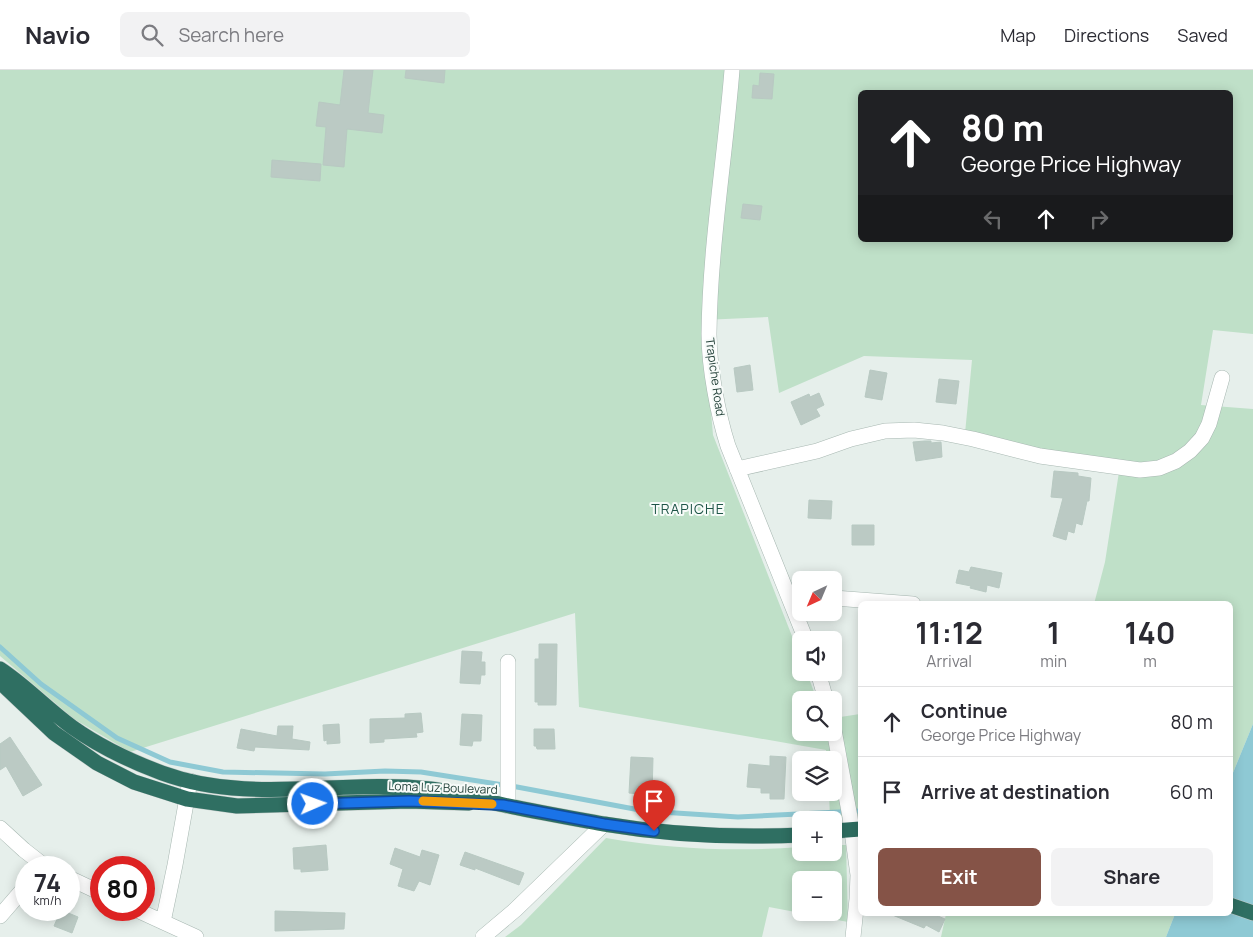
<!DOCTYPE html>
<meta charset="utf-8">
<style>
:root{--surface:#fff;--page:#f2f2f3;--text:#2b2b33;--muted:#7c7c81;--line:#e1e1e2;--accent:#855347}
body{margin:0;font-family:Manrope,sans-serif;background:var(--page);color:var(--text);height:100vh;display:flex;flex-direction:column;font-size:19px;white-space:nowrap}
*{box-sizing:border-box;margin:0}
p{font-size:16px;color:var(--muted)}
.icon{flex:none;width:28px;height:28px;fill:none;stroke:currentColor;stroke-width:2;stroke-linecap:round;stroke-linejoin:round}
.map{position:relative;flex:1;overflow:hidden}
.details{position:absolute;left:858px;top:531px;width:375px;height:315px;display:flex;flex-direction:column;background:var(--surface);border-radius:8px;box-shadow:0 2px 12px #0003}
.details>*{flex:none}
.guide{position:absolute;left:858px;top:20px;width:375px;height:152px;border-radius:8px;box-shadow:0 2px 12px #0003;background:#202124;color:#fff;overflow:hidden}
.needle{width:32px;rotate:224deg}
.controls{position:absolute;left:792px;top:501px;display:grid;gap:10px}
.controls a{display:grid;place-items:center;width:50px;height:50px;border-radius:8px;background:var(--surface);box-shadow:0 2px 12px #0003;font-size:25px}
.speed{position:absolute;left:15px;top:786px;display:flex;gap:10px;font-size:25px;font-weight:700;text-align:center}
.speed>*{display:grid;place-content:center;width:65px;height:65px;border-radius:50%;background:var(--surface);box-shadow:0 2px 12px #0003;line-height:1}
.speed small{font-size:12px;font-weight:400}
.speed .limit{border:8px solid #d22;background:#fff;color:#111}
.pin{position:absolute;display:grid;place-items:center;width:42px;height:42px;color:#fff;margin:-51px -21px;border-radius:50% 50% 50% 0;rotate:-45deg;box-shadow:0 0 5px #0007}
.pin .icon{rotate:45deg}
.me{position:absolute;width:55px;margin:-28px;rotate:88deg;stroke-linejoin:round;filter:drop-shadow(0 0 4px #0008)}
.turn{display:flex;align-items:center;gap:18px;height:105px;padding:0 20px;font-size:22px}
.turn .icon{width:65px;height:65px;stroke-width:2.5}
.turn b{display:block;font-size:35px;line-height:42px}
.lanes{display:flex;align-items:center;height:48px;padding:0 20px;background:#0003;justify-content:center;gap:25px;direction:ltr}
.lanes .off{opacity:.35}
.eta{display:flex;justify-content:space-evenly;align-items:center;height:85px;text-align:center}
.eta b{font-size:30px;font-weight:700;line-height:35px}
.primary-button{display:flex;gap:10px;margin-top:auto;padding:10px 20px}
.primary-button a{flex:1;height:58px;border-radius:8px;background:var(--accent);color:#fff;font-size:20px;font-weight:700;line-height:58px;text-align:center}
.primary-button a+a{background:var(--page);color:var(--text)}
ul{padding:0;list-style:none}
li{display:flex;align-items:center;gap:15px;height:70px;padding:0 20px;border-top:1px solid var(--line)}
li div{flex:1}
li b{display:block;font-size:19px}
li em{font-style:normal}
header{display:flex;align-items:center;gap:30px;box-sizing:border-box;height:70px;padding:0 25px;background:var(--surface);border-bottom:1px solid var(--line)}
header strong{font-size:24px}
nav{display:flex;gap:28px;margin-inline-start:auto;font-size:18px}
.search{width:350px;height:45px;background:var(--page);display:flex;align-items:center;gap:12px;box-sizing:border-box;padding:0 18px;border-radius:8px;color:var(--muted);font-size:19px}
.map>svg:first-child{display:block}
.green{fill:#bfe0c8;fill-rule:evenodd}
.water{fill:#8ec9d4}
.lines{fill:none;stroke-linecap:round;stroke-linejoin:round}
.stream{stroke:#8ec9d4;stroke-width:5}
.building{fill:#bbcac4;stroke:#b8c9c2}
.minor-casing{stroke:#a8b8b2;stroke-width:16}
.highway-casing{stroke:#c2cac8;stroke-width:16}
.minor{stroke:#fff;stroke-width:15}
.highway{stroke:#2f6f62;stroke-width:15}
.route-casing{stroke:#114b97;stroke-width:12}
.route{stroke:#1a73e8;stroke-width:9}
.slow{stroke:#f59e0b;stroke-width:9}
.labels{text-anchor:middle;stroke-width:4;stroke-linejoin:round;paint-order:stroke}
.street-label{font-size:12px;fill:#24423a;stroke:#f7fbf9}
.neighbourhood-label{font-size:14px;letter-spacing:1px;fill:#1f5548;stroke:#f7fbf9}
</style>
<header>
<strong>Navio</strong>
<div class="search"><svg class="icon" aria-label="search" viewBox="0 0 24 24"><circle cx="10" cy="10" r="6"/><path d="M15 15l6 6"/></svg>Search here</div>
<nav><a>Map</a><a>Directions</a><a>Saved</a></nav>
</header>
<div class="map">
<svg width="1253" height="867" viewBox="0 0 1253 867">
<rect width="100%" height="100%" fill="#e6efeb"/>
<path class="green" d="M0,0H1253V264L1213,260L1201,335L1253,339V654L1230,710V534H1094L1105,492L1119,402L964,374L972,290L864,286L779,323L768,247L703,250L713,365L801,589V602L807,603L817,630H801V662H834V648L860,644V746L830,749L829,723L834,722V690H827L826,680L579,637L575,543L130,682L74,649L0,586ZM860,22H1230V170H860Z
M606,768C670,779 736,782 801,777V782H834V775H846L848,852L769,837L762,867H505L521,855ZM801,810H834V842H801Z
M946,844H1175L1166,867H941Z"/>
<path class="water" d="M1253,654V867H1166L1175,844H1230V710Z"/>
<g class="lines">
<path class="stream" d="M0,577L41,614L117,668L170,692L223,702L325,704L385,701L421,702L517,717L645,741L738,747L860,741"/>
</g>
<path class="building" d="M344,0H373L368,43L384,45L382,63L347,59L344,97L323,95L326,57L316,56L319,32L340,35Z
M406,0H445L444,13L405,8Z
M760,3L774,4L772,29L752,28L753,15L759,16Z
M272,90L321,94L320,111L271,107Z
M743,134L762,136L760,150L741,148Z
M750,295L753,320L737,322L734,298Z
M870,300L887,303L882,330L865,327Z
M939,309L959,311L956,334L936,332Z
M819,323L824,335L816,339L820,346L801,355L791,332L809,324L810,327Z
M925,371H931V373L941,372L942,387L916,391L913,372Z
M1054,401L1078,403V406L1091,408L1089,431H1087L1082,455L1076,453L1074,463L1068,461L1066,470L1053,466L1063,428L1051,427Z
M809,430L832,431L831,449L808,448Z
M852,455H874V475H852Z
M971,497L1002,503L999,518L987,515L986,522L970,518L971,516L956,513L959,500L969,502Z
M539,574H557L556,635H538V632H535V589H539Z
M462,581L482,582L481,592H485V605H481L480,614L460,613Z
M421,643L423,662L416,663L417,667L384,669V672L370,673V649L405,648V644Z
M462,644L482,645L481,671H473L472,676L460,675Z
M339,654L340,673L327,674V670L324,671L323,655Z
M278,656H293L292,669L310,672L309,680L255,677L254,681L237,678L241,659L277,666Z
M534,659H554L555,679H537L536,676H534Z
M10,667L42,715L23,726L6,696L0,700V674Z
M770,686L786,687L784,729H770V723H761V718L747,717L749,694L770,696Z
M631,687L653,688L652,725L629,723Z
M326,775L328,800L301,802V799H294L293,778Z
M395,778L420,787L422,780L439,785L430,815L419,811L414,821L398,816L403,799L390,794Z
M465,782L524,803L519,815L475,798V800L460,795Z
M61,840L78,847L72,863L54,856Z
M275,841L345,843L344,859L275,861Z
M890,844H933L945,849L939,862L926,855L924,858Z"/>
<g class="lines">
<defs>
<path id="minor" d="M732,0C725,88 710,176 709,264C709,297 718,345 728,376L806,570
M737,399L817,381L851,369L885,361L914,360L943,363L973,369L1040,386L1140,400L1159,398L1176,391L1190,381L1202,368L1209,354L1222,308
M834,528L913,534
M508,592V736
M818,602L826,630
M834,660L850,747L858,805L857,829L853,867
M0,758L24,780L47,798
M69,808L101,823
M137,840L196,867
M0,846L26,816
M163,852L175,795L190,711
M483,867L515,840L604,754"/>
<path id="highway" d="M0,599C26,616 47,639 72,657C100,677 130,691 162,703C249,735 341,709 430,719C456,722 479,730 504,735C537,742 571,748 604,754C669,765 735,768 801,765
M0,612L54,663L97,693L134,712L187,729L237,736L409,731L469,733
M834,761L860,759
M1230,835L1253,843"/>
</defs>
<use href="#minor" class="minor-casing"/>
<use href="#highway" class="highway-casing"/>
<use href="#minor" class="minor"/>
<use href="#highway" class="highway"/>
</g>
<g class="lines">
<defs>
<path id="route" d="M313,734L409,731L503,735L604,754L654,761"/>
</defs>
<use href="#route" class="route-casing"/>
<use href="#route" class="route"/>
<path class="slow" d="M423,731L492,734"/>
</g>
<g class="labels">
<g class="street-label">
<text transform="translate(715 307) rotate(82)" y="4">Trapiche Road</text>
<text transform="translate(443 718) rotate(2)" y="4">Loma Luz Boulevard</text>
</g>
<g class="neighbourhood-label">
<text x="688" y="444">TRAPICHE</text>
</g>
</g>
</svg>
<div class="controls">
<a><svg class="needle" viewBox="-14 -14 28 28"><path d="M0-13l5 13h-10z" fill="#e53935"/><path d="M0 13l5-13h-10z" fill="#7c7c81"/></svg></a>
<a><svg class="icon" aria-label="sound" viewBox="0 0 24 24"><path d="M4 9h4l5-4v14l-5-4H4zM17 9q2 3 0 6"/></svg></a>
<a><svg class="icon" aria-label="search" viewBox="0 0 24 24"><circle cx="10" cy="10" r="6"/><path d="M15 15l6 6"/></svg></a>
<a><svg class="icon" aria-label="layers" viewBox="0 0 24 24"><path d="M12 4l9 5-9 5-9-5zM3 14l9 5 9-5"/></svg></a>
<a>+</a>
<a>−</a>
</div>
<div class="speed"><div>74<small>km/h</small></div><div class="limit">80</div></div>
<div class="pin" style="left:654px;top:761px;background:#d93025"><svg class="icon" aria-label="arrive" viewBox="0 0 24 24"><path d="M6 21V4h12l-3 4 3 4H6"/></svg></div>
<svg class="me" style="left:313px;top:734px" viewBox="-20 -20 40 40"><circle r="17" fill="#1a73e8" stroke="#fff" stroke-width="3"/><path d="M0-11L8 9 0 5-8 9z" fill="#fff"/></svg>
<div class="guide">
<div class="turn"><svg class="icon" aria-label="ahead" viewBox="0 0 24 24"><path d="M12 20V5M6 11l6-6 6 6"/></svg><div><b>80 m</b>George Price Highway</div></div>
<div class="lanes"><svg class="icon off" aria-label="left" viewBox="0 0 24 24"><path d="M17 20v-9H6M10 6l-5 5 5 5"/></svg><svg class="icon" aria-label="ahead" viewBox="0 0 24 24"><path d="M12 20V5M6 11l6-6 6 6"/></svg><svg class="icon off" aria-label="right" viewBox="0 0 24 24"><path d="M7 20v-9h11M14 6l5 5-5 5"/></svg></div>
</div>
<section class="details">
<div class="eta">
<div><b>11:12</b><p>Arrival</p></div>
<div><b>1</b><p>min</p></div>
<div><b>140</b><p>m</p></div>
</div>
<ul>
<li><svg class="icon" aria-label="ahead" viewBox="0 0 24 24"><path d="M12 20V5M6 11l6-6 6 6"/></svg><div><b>Continue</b><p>George Price Highway</p></div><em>80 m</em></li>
<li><svg class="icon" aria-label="arrive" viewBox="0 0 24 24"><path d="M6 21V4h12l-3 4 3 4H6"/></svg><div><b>Arrive at destination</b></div><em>60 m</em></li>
</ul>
<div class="primary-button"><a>Exit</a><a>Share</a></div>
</section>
</div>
